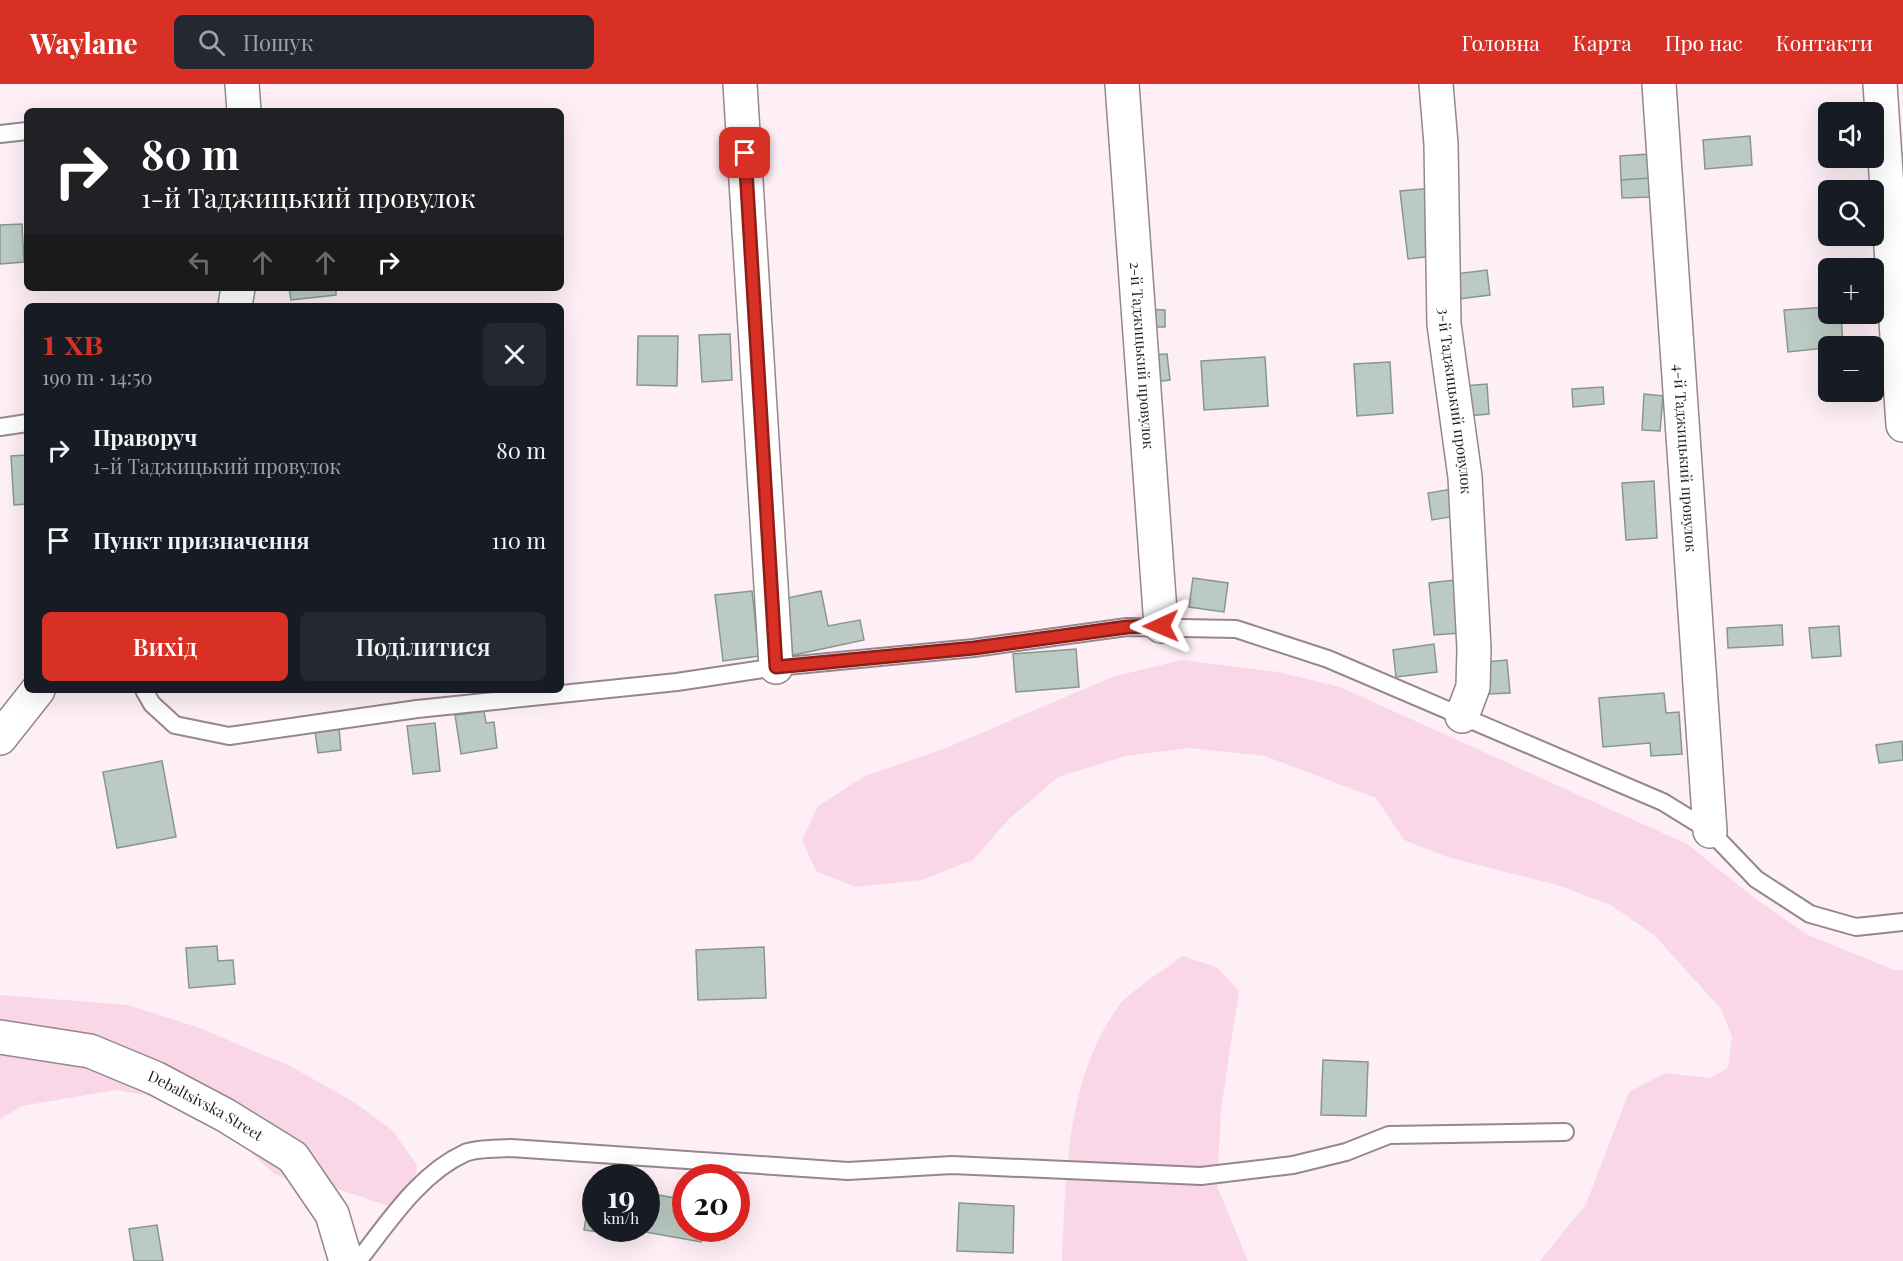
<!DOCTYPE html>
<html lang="uk">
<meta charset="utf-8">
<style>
:root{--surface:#171b24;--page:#242831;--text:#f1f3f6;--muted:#9ea1a6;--accent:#d93025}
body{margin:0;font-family:"Playfair Display",serif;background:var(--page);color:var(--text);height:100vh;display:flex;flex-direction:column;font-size:22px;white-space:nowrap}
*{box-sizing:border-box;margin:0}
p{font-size:20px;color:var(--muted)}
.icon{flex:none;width:33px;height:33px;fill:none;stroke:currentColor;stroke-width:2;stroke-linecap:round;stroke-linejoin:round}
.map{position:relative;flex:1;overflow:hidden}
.details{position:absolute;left:24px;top:219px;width:540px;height:390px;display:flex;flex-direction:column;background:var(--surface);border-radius:9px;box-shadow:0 6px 24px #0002}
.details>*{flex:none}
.banner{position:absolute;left:24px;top:24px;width:540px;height:183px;border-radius:9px;box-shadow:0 6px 24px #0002;background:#202124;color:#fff;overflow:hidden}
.tools{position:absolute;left:1818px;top:18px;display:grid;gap:12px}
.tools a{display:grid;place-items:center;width:66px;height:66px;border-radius:9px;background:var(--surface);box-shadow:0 6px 24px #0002;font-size:30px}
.speed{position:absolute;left:582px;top:1080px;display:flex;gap:12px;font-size:30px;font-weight:700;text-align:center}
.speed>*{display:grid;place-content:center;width:78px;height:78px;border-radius:50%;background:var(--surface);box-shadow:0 6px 24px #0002;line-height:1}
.speed small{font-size:15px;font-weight:400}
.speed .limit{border:9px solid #d22;background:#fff;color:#111}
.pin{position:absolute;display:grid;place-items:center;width:51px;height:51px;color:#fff;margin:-26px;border-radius:12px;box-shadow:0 3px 9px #0006}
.me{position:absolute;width:66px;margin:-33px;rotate:269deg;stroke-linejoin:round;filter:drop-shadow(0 0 4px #0008)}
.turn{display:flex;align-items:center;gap:21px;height:126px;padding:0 18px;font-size:27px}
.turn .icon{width:78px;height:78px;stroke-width:2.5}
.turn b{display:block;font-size:42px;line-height:51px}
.lanes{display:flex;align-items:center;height:57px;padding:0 18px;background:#0003;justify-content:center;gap:30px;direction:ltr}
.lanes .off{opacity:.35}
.round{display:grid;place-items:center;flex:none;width:63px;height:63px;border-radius:9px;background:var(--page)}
.head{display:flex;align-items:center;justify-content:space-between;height:102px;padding:0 18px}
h1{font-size:36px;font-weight:600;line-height:45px;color:var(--accent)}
.action{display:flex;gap:12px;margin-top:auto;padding:12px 18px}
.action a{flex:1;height:69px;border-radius:9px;background:var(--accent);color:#fff;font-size:24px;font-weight:600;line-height:69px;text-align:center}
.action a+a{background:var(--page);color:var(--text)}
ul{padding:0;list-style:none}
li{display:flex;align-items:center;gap:18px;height:90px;padding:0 18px}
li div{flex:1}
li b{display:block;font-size:22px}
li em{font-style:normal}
header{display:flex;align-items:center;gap:36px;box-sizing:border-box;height:84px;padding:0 30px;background:var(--accent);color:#fff}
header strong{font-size:28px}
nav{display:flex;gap:33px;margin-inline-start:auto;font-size:21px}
.search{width:420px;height:54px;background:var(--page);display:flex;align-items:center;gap:15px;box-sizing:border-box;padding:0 21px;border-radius:9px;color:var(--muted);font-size:22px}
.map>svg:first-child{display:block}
.green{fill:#f9d7e6}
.building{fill:#bbcbc3;stroke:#87978e;stroke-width:1.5}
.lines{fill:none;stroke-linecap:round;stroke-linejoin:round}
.service-casing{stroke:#96868d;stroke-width:20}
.minor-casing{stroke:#96868d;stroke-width:36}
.service{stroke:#fff;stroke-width:16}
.minor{stroke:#fff;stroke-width:33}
.route-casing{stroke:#8d1f18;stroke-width:15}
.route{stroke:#d93025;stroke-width:10}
.labels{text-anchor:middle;stroke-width:4.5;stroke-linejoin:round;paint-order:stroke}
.street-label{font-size:15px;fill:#241e21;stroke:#fff}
</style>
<header>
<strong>Waylane</strong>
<div class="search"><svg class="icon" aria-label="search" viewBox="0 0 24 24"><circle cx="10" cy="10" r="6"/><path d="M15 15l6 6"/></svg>Пошук</div>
<nav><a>Головна</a><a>Карта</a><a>Про нас</a><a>Контакти</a></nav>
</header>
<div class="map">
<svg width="1903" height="1177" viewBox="0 0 1903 1177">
<rect width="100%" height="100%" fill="#fdeff5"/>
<path class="green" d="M1182,576L1279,588L1340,603L1687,760L1753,813L1806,850L1894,886H1903V1177H1540L1586,1120L1629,1008L1665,989L1710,994L1728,984L1732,953L1721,925L1654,851L1611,821L1557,801L1447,773L1404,756L1376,714L1265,672L1190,664L1126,672L1058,693L1009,735L973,776L922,796L855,803L816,787L802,756L818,722L865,692L946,664L1112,593Z
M1182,872L1217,883L1239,907L1221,1026L1217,1102L1248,1177H1062C1066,1092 1066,995 1118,923C1128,908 1166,885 1182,872Z
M0,911L128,921L197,943L290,982L354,1018L392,1046L417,1081L414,1106L389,1122L334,1104H306L273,1089L215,1035L168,1015L116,1006L22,1022L0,1035Z"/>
<path class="building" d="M1750,52L1752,81L1705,85L1703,56Z
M1649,70L1650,94L1621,96L1620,72Z
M1650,94L1651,113L1622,114L1621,96Z
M1433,104L1441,171L1408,175L1400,107Z
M22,140L24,178L0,180V141Z
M1487,186L1490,211L1451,216L1448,191Z
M289,204H336V211L291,216Z
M1828,223V230H1841L1843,262L1788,268L1784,226Z
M1146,225L1165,226V243H1146Z
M730,250L732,296L702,298L699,251Z
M638,252H678L677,302L637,301Z
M1167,270L1170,296L1154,298L1151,271Z
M1265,273L1268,322L1204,326L1201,277Z
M1390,278L1393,329L1357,332L1354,280Z
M1487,300L1489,330L1467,332L1464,302Z
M1603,303L1604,320L1573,323L1572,305Z
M1644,310L1663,312L1660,347L1642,346Z
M27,371V420L14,421L11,372Z
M1654,397L1657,454L1626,456L1622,399Z
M1452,405L1456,432L1432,436L1428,409Z
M1193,494L1228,499L1224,528L1189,523Z
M1455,496L1460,549L1434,551L1429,499Z
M752,507L759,572L723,577L715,511Z
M821,507L828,542L860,536L864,556L789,572L778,516Z
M1782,541L1783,561L1728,564L1727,544Z
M1839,542L1841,572L1812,574L1809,544Z
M1434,560L1437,588L1396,593L1393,566Z
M1076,565L1079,603L1016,608L1013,570Z
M1507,576L1510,609L1487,610L1485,578Z
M1664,609L1666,629L1679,628L1682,670L1651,672L1650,659L1603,663L1599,614Z
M484,627L486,639L494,638L497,664L461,670L455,631Z
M435,639L440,687L413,690L407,642Z
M339,644L341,666L318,669L315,647Z
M1902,657L1903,676L1879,679L1876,661Z
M162,677L176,753L117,764L103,688Z
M217,862L218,877L233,876L235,900L189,904L186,864Z
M764,863L766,914L698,916L696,866Z
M1323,976L1368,978L1366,1032L1321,1031Z
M591,1102L596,1103V1144H637L635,1154L584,1146Z
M653,1110L686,1116V1144H704L701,1158L645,1148Z
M959,1119L1014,1122L1013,1169L957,1167Z
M157,1141L163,1177H134L129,1145Z"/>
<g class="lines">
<defs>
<path id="service" d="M0,50L27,47
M0,343L27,339
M144,606L152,620L175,641L229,652L417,625L677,598L776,583L974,564L1127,543L1236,545L1328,575L1663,718L1710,747L1756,795L1810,830L1856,843L1903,838
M358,1177C388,1139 419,1090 465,1069C477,1064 497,1065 511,1064L848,1087L952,1081L1201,1092L1293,1081L1346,1068L1389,1051L1565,1048"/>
<g id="minor">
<path d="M242,0L244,27"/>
<path d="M740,0L776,583"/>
<path id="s1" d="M1122,0L1161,542"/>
<path id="s2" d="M1436,0L1441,60L1444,240L1465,393L1474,565L1473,603L1462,632"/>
<path id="s3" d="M1659,0L1710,747"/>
<path d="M1880,0L1903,341"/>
<path d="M235,222L238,204"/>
<path d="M0,654L38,606"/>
<path id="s4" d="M0,953L90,967L155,994L225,1031L293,1073L332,1130L346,1177"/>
</g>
</defs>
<use href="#service" class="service-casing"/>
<use href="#minor" class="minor-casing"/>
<use href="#service" class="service"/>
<use href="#minor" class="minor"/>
</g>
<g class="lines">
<defs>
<path id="route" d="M745,69L776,583L974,564L1127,543L1161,542"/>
</defs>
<use href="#route" class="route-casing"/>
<use href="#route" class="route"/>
</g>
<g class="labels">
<g class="street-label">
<text dy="5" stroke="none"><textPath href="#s1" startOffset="272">2-й Таджицький провулок</textPath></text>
<text dy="5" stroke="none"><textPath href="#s2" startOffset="318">3-й Таджицький провулок</textPath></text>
<text dy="5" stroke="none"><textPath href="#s3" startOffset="375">4-й Таджицький провулок</textPath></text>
<text dy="5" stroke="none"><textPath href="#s4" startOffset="219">Debaltsivska Street</textPath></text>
</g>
</g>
</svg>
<div class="tools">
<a><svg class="icon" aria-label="sound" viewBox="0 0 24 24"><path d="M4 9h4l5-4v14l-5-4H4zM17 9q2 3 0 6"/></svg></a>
<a><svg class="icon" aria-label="search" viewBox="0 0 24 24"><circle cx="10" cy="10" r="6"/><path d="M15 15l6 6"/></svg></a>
<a>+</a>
<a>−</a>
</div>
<div class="speed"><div>19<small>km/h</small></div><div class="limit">20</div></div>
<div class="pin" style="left:745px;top:69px;background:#d93025"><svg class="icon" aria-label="arrive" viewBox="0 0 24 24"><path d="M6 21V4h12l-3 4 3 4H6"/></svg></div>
<svg class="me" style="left:1161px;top:542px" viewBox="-20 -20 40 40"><path d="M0-17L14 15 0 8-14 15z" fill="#d93025" stroke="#fff" stroke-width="4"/></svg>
<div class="banner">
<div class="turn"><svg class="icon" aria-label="right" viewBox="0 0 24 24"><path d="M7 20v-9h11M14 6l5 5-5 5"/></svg><div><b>80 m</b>1-й Таджицький провулок</div></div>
<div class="lanes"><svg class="icon off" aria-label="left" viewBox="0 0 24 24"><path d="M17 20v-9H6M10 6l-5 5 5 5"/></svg><svg class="icon off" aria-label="ahead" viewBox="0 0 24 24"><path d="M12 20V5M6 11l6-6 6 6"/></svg><svg class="icon off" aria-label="ahead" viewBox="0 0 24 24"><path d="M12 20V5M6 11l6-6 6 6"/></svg><svg class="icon" aria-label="right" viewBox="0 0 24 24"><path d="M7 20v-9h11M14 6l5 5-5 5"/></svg></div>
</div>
<section class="details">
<div class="head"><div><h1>1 хв</h1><p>190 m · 14:50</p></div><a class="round"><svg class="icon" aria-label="close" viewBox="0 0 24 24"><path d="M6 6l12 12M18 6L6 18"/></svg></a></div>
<ul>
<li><svg class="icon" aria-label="right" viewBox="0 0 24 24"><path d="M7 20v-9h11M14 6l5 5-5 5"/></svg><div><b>Праворуч</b><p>1-й Таджицький провулок</p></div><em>80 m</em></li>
<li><svg class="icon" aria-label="arrive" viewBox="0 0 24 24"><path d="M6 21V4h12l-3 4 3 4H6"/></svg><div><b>Пункт призначення</b></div><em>110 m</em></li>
</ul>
<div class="action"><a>Вихід</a><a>Поділитися</a></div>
</section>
</div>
